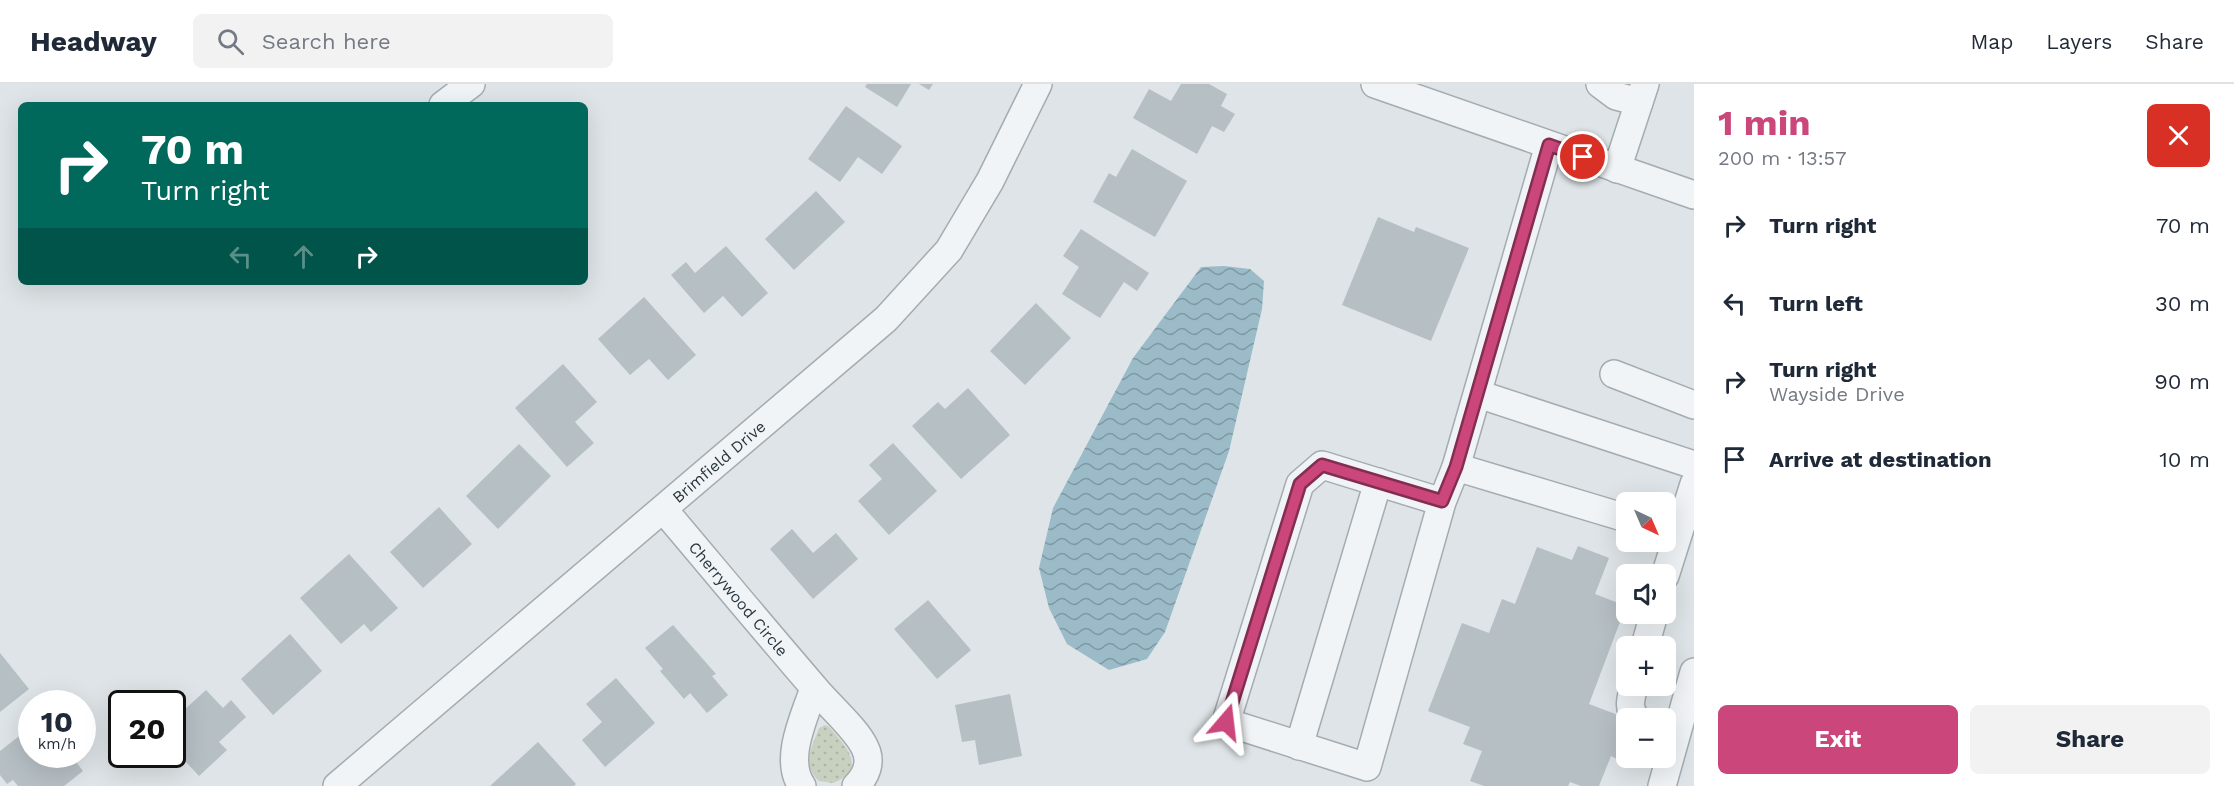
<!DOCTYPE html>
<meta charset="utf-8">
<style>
:root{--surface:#fff;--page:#f2f2f3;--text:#1f2937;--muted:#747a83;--line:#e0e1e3;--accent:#ca467b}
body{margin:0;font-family:"Work Sans",sans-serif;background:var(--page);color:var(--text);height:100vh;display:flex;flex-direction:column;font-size:22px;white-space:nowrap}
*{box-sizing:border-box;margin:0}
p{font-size:20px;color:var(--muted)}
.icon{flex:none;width:33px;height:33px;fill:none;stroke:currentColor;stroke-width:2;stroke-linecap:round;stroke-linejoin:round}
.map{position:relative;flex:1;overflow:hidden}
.details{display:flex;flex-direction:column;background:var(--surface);width:540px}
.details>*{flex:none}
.top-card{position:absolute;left:18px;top:18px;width:570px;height:183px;border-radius:9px;box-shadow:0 6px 24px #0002;background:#00695c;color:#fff;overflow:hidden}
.needle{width:39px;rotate:136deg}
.controls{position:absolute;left:1616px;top:408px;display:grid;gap:12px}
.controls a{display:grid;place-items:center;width:60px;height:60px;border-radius:9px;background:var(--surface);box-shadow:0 6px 24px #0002;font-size:30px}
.speed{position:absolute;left:18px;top:606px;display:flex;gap:12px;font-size:30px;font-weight:700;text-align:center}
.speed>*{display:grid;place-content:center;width:78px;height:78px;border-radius:50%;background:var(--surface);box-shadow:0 6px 24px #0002;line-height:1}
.speed small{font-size:15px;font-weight:400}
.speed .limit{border:3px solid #111;border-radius:9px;background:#fff;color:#111}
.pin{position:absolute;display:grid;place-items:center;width:51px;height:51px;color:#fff;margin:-26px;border:3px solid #fff;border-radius:50%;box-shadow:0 2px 6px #0007}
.me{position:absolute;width:66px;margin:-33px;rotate:17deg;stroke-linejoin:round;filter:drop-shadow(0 0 4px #0008)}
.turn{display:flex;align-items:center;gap:21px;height:126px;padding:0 24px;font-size:27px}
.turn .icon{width:78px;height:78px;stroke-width:2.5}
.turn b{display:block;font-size:42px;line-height:51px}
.lanes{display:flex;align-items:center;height:57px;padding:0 24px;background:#0003;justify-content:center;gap:30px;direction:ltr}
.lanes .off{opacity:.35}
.round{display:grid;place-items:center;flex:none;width:63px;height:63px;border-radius:9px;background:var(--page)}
.summary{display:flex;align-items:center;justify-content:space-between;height:102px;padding:0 24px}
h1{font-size:36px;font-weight:700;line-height:45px;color:var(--accent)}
.cta{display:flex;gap:12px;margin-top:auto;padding:12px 24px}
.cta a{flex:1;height:69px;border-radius:9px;background:var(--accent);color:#fff;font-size:24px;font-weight:700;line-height:69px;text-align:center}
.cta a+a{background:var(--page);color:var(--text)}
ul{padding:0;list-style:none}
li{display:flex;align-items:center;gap:18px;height:78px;padding:0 24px}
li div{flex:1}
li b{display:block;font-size:22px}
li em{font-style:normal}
header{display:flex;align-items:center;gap:36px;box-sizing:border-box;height:84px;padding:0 30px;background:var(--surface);border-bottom:2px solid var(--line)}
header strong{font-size:28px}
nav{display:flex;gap:33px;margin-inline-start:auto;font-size:21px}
.search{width:420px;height:54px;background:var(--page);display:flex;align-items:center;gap:15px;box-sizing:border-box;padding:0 21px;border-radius:9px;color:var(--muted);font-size:22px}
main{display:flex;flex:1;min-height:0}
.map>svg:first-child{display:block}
.grass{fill:url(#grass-dots)}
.water{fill:url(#water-waves)}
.building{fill:#b6bfc4}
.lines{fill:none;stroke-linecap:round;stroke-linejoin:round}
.minor-casing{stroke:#a4acb1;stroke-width:30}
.minor{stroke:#f1f4f6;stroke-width:27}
.route-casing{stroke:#832e50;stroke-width:15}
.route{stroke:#ca467b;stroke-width:10}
.labels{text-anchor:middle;stroke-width:4.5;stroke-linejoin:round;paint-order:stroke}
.street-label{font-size:16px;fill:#28353e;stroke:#eef3f5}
</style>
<header>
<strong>Headway</strong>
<div class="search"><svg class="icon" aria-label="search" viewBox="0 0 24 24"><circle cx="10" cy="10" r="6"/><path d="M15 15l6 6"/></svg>Search here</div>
<nav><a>Map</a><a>Layers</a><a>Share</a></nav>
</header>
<main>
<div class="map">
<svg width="1694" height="702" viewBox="0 0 1694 702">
<defs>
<pattern id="grass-dots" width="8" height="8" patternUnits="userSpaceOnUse" patternTransform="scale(1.5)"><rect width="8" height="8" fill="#c8d1c0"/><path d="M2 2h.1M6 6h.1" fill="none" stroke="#acb4a6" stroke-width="1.8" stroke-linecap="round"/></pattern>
<pattern id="water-waves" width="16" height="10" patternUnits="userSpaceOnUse" patternTransform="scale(1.5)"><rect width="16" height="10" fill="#9abbc7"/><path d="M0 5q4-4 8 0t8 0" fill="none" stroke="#7e99a3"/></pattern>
</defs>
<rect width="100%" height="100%" fill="#dee4e7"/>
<path class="grass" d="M825,641L829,643C845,661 869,685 833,699L819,697C801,680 812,663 819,644Z"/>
<path class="water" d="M1224,182L1250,185L1264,197L1262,225L1229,367L1165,548L1147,575L1109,586L1067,560L1049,524L1039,484L1053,424L1133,274L1201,183Z"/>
<path class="building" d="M867,0H911L897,23L865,3Z
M919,0H933L929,6Z
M1181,0H1209L1227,10L1221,22L1235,30L1224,48L1212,42L1197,70L1133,34L1149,5L1171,17Z
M846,22L902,62L882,90L858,73L840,98L808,75Z
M1132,65L1187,97L1155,153L1093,118L1109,89L1116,93Z
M816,107L845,138L794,186L765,155Z
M1378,133L1414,148L1416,143L1469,164L1431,257L1342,221Z
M1081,145L1149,189L1137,207L1124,198L1100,234L1062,210L1079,183L1063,172Z
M726,162L768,209L742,233L723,212L704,229L671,191L686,178L695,189Z
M644,213L696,271L668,296L649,275L630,291L598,255Z
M1036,219L1071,254L1025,301L990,267Z
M563,280L597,318L575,338L594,359L567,383L515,324Z
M968,304L1010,351L961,395L912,342L938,318L945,325Z
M893,359L937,407L889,451L858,417L882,395L869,381Z
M519,360L551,392L498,445L466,412Z
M439,423L472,460L423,504L390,468Z
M792,445L813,469L836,449L858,475L813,515L770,465Z
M1578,462L1609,474L1595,510L1626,522L1589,620L1626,634V658L1619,676L1611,672L1599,702H1581L1570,698L1568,702H1484L1470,697L1482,667L1463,660L1470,643L1428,627L1462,539L1489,549L1502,515L1515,520L1537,463L1572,476Z
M349,470L398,524L371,548L364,540L341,560L300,514Z
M928,516L971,566L937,595L894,545Z
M673,541L716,590L712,592L728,611L707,629L690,609L684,615L660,587L663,585L645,564Z
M290,550L322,587L273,631L241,595Z
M0,569L29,605L0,628Z
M616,594L655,639L605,683L582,656L602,638L586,620Z
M206,606L223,624L231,616L246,633L219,658L227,666L199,692L172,663V637Z
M1010,610L1022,672L979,681L975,656L962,658L955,621Z
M32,642V670H70L83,687L64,702H18L13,696L7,700L0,691V667Z
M538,658L576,700L574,702H490Z"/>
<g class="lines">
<defs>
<g id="minor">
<path d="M1375,0L1694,111"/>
<path d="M1600,0L1616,12L1639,18"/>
<path d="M443,21L471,0"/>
<path d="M1617,85L1645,0"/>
<path d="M1614,290L1694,321"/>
<path d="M1478,310L1694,381"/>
<path d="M1456,383L1626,434"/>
<path d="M1442,418L1367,683L1226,638L1300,400L1322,381L1442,418L1456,383L1549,61"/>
<path id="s1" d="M664,426C713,484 762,543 812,601C826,619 857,645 865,664C872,678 866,692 856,702"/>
<path d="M1665,492L1694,400"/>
<path d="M1645,562L1654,530"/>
<path d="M1634,602C1631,614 1627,624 1636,634"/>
<path d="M1299,662L1378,398"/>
<path id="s2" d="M337,702L886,235L949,166L990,97L1038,0"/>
<path d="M802,702C783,675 805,632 814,604"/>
<path d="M1662,702L1694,588"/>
</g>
</defs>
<use href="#minor" class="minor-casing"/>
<use href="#minor" class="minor"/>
</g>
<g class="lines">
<defs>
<path id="route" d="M1226,638L1300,400L1322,381L1442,417L1456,383L1549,61L1583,73"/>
</defs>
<use href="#route" class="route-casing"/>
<use href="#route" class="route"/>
</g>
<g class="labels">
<g class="street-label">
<text dy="6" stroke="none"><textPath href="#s2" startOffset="501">Brimfield Drive</textPath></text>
<text dy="6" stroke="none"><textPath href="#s1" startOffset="116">Cherrywood Circle</textPath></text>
</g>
</g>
</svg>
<div class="controls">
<a><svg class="needle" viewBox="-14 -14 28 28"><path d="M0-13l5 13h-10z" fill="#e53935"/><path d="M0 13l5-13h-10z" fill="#747a83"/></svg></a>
<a><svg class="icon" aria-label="sound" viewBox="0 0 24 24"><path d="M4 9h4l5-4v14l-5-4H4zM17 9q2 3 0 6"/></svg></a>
<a>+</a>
<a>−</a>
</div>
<div class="speed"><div>10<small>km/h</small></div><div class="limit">20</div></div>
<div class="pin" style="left:1583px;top:73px;background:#d93025"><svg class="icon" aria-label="arrive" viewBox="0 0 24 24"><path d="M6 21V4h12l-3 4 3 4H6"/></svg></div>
<svg class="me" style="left:1226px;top:638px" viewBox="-20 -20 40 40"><path d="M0-17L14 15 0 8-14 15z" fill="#ca467b" stroke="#fff" stroke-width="4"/></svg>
<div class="top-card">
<div class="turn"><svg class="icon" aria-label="right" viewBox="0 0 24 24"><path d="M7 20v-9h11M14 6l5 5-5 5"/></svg><div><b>70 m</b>Turn right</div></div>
<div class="lanes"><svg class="icon off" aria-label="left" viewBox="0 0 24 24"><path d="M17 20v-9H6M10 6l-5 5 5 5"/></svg><svg class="icon off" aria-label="ahead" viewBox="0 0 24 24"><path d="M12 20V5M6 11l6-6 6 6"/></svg><svg class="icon" aria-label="right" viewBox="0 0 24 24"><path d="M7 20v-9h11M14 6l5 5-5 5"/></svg></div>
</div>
</div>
<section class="details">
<div class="summary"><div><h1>1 min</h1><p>200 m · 13:57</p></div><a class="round" style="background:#d93025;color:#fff"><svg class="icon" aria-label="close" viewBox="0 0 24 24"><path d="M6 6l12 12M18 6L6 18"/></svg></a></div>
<ul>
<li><svg class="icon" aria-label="right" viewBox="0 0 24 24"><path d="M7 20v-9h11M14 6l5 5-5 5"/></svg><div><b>Turn right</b></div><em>70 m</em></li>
<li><svg class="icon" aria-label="left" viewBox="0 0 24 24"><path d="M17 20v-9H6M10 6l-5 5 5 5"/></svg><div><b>Turn left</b></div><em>30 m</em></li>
<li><svg class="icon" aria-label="right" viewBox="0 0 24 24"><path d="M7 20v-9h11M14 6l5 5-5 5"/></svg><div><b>Turn right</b><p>Wayside Drive</p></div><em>90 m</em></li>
<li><svg class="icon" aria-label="arrive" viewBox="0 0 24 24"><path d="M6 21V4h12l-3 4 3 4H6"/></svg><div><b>Arrive at destination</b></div><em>10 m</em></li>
</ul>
<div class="cta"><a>Exit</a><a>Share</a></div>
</section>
</main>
